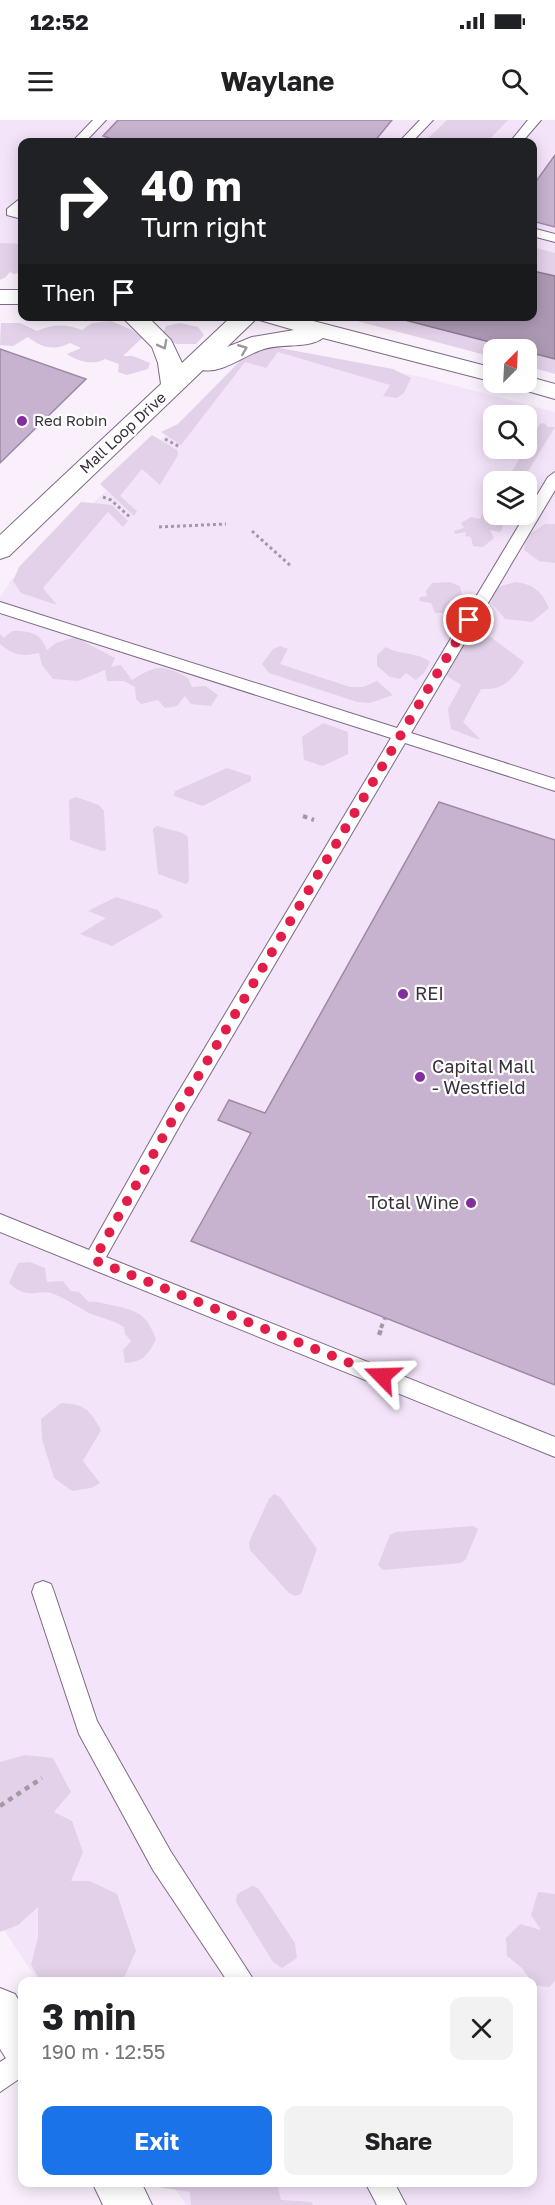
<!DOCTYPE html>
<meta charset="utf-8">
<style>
:root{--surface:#fff;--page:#f2f2f2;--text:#202124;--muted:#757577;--accent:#1a73e8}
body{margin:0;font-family:"Golos Text",sans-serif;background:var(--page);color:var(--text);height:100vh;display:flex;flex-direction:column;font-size:22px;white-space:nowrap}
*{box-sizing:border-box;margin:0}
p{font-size:20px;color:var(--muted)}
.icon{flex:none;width:33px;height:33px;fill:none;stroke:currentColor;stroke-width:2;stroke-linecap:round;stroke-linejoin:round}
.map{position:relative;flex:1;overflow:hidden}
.panel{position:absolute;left:18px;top:1857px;width:519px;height:210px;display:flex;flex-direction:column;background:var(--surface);border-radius:12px;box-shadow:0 3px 15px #0003}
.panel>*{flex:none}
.top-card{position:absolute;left:18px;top:18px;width:519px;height:183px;border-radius:12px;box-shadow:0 3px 15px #0003;background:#202124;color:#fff;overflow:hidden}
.needle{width:39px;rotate:24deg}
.controls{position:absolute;left:483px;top:219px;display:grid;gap:12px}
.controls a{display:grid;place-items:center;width:54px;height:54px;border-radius:12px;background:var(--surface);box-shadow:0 3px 15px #0003;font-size:30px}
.pin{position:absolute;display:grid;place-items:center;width:51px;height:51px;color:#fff;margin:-26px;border:3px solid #fff;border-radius:50%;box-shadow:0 2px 6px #0007}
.me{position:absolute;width:66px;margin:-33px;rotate:292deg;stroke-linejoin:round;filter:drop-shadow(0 0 4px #0008)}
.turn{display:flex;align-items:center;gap:21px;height:126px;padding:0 24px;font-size:27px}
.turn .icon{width:78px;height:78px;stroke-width:2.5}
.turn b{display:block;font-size:42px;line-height:51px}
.then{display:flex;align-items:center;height:57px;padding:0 24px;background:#0003;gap:12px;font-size:22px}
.round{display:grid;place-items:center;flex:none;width:63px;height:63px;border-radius:12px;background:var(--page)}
.headline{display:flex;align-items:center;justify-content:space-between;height:102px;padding:0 24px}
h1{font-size:36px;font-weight:700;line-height:45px}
.button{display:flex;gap:12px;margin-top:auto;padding:12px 24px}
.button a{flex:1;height:69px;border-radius:12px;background:var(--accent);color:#fff;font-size:24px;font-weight:700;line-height:69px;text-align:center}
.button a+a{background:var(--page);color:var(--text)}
.status{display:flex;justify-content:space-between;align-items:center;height:42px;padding:0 30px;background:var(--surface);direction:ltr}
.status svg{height:16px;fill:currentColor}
header{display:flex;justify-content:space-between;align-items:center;height:78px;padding:0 24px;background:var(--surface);font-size:27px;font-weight:700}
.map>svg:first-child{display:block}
.built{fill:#f4e4fa;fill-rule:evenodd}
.green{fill:#e2d1e8}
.water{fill:#ad99b4;stroke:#8a7a90;stroke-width:1.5}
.building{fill:#c7b2cf;stroke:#9e89a5;stroke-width:1.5}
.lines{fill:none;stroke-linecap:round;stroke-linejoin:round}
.lane-casing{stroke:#7e6a85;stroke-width:2}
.street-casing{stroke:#7e6a85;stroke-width:2}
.path-far2{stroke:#a299a5;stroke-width:3;stroke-dasharray:3 3;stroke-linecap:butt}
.path-far1{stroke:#a299a5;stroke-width:4;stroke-dasharray:4.5 4.5;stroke-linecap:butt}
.path{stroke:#a299a5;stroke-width:4.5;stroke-dasharray:5 5;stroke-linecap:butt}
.lane{fill:#fff;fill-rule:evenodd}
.street{fill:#fff;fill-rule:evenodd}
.oneway{stroke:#9c989e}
.route{stroke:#e11d48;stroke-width:10;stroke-dasharray:0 18}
.poi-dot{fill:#822e9c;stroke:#fff;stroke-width:2}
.labels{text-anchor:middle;stroke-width:4.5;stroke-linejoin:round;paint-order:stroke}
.far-poi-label{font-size:15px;fill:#39313c;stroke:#fff;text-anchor:start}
.far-street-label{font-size:15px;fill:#39313c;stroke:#fff}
.poi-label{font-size:18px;fill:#39313c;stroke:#fff;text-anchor:start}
</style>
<div class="status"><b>12:52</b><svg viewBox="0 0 49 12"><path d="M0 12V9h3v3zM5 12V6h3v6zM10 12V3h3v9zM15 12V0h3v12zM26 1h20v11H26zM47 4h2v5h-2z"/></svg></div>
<header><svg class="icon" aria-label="menu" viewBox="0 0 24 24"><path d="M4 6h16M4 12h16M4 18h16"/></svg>Waylane<svg class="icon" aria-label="search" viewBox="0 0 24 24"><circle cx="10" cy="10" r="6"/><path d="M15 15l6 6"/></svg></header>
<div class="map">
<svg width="555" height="2085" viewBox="0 0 555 2085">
<rect width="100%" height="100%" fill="#f9f0fc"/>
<path class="built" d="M0,0H447L424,22H22V154L0,153Z
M474,0H555V140L533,135L532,22H456Z
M261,226L422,257L555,292V2085H186L171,2063L532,2062V1862L38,1861L0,1804V477L11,460ZM494,296H526V328H494ZM494,362H526V394H494Z"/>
<path class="green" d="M447,0H508L487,22H424Z
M0,123L22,124V151L14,154L10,151L6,157L0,160Z
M533,127L555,133V254L527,246L526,230H494L493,237L342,197L532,196Z
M111,201L132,210L142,218L123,236H133L150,243L148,249L127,255L118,252L119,244L105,239C94,246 77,241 67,234L81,228L70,223C54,231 42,228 28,217L13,226L0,225L1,203H20L37,211C54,204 65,204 82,210L92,203Z
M180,203L198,207L204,215L196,224H176L162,215L166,206Z
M269,226L393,249L411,258L404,273L397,278L383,276L390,265L278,232L266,248L245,242L181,325L161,312L178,304L246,235Z
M544,303L548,307H555L522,361H506L540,304Z
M152,315L177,330L178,335L160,365L142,349L120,376L137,391L134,396L100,364Z
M81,382L112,385L128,401L123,407L108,392L43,468L57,485L21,473L13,461L19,447Z
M493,391L503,407L500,412L490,410L494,418L483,427L473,426L471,417L465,416L466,412L455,414L454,411L464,408L461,403L471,397L480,399L483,393Z
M545,404H555V443L539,441L524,430L525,417Z
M450,462L460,466L462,477L452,481L444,493H435L431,483L419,481L420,477L427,476L426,471L432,463Z
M515,462C533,464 542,471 549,488L532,502L505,499L492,483V469Z
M12,511C30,511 40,512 47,530L56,523L75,517L115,538L111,547L121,545L132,560C156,545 162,544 188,558L192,567L205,566L218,575L211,586L191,584L185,576L177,586L165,588L158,580L141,584L136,579L135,567L124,561H107L105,550L78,561L53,559L42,545L39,533C21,537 14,535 0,524V514L4,518Z
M473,516L491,517L524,542C511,560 505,570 481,569L463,602L480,619H477L451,609L448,589L461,565L447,556L446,529Z
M280,526L288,529L280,544L350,567H363L377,561L393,575L370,583L357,582L269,553L262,544L273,529Z
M386,527C401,536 416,531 430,542L424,553L416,560L406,553L400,559L390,557L377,546V535Z
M323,603L348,612V634L323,646L304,640L302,617Z
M227,648L251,656V661L203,686L174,676L175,671Z
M76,677L99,685L104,691L106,730L102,731L70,720L69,680Z
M157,706L183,713L188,717L189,761L186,764L158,754L153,709Z
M116,777L158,790L163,797L112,826L80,814L106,798L88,791Z
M30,1142L45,1148L47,1162L63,1161L71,1171L79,1172L89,1182C99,1181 103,1184 111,1185C138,1191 146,1193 156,1219C148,1235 143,1242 125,1243L123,1230L131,1221L125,1214L124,1207C113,1200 101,1198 89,1193C78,1187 68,1180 56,1175C39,1166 30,1183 9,1163L18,1143Z
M61,1283C85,1284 90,1290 101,1310L83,1341L100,1363L91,1368L72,1371L54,1358L42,1319L41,1299Z
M274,1374L280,1377L317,1429L301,1474L295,1476L289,1473L250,1430L249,1422L269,1379Z
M473,1406L478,1409L466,1439L461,1443L383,1450L378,1445L390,1415L396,1412Z
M25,1635L53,1638L71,1672L54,1692L72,1701L83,1732L71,1761H90L117,1774L136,1831L123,1860L125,1861H41L31,1845L38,1817V1787L18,1805L0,1812V1642Z
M252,1766L258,1768L295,1823L297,1838L282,1848L273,1842L236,1782L237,1774Z
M538,1772L555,1774V1861L549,1867L534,1865L522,1848L507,1836L506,1818L520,1804L541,1810L531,1795Z
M154,2063H277L281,2080L311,2082L313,2085H191L190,2072L158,2067Z"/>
<path class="water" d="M533,151L555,156V239L393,197L532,196Z"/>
<path class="building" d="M118,0H392L374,22H109L112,19L103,16Z
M555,35V107L532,101V67Z
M0,229L86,259L0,343Z
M439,682L555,720V1265L191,1121L251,1013L218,1000L229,980L265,993Z"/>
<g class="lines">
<defs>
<path id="lane" d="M93,0H106L85,22H72Z
M420,0H433L412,22H399Z
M528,0H541L522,22H510Z
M22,77V99L7,95V89Z
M532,108L555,114V122L532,116Z
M555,352V370L411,613L555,659V671L405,623L184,998L106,1137L555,1317V1337L0,1112V1094L89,1130L170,986L391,618L0,493V482L397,608L548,357Z
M43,1461L51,1464L54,1472L97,1601L171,1732L255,1862H228L153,1750L79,1614L32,1472L35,1464Z
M22,1928V1957L0,1972V1942Z
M365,2062H394L406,2085H377Z"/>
<path id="street" d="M0,170H22V184H0Z
M121,196H147L171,220L182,243L232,196H294L494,248V262L323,218C308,229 282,223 264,229C246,234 222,254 203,250L9,436L0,439V415L161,264L158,243L152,227ZM256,199L294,210L252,217L227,227Z
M526,256L555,264V279L513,267L509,262H526Z
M0,1868L15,1874L22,1886V1947L7,1940L0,1929Z
M92,2062H141L152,2085H103Z"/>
</defs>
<use href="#lane" class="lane-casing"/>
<use href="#street" class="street-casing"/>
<path class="path-far2" d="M165,319L180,327
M103,377L111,380L131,398
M159,407L226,404
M252,411L292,447"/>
<path class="path-far1" d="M303,696L314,700
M381,1208L385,1198"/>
<path class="path" d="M379,1215L382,1207
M0,1686L42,1658"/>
<use href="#lane" class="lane"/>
<use href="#street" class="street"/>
</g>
<defs><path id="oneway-chevron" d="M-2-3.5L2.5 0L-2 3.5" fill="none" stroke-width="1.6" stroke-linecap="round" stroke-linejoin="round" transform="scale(1.5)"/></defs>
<g class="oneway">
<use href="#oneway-chevron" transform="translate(163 225) rotate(62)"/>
<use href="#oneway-chevron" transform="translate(243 229) rotate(-22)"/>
</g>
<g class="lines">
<path class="route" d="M382,1256L94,1140L177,992L469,500"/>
</g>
<g class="poi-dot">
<circle cx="22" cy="301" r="6"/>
<circle cx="403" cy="874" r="6"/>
<circle cx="420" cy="957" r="6"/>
<circle cx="471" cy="1083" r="6"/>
</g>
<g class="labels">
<g class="far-poi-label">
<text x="34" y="306">Red Robin</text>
</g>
<g class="far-street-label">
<text transform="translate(123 313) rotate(-43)" y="5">Mall Loop Drive</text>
</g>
<g class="poi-label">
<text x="415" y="880">REI</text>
<text x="432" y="953">Capital Mall<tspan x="432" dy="21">- Westfield</tspan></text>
<text x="459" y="1089" text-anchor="end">Total Wine</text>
</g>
</g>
</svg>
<div class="controls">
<a><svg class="needle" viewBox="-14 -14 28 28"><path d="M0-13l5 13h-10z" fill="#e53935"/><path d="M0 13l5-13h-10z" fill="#757577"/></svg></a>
<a><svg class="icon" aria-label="search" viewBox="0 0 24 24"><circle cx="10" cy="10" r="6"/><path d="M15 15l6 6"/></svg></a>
<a><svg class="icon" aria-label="layers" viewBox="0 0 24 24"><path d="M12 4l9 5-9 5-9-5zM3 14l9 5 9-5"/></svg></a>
</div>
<div class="pin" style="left:469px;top:500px;background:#d93025"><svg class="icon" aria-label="arrive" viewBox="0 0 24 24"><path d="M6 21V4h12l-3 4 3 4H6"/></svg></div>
<svg class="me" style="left:382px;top:1256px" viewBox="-20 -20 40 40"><path d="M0-17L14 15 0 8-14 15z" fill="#e11d48" stroke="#fff" stroke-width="4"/></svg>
<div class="top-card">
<div class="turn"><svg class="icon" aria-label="right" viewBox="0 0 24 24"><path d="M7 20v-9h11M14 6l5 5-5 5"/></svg><div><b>40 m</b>Turn right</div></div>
<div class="then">Then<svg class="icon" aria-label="arrive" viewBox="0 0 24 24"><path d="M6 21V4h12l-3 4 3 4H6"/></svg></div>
</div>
<section class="panel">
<div class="headline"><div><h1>3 min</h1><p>190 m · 12:55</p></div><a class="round"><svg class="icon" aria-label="close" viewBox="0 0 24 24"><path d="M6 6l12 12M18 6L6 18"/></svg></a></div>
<div class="button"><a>Exit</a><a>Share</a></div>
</section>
</div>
